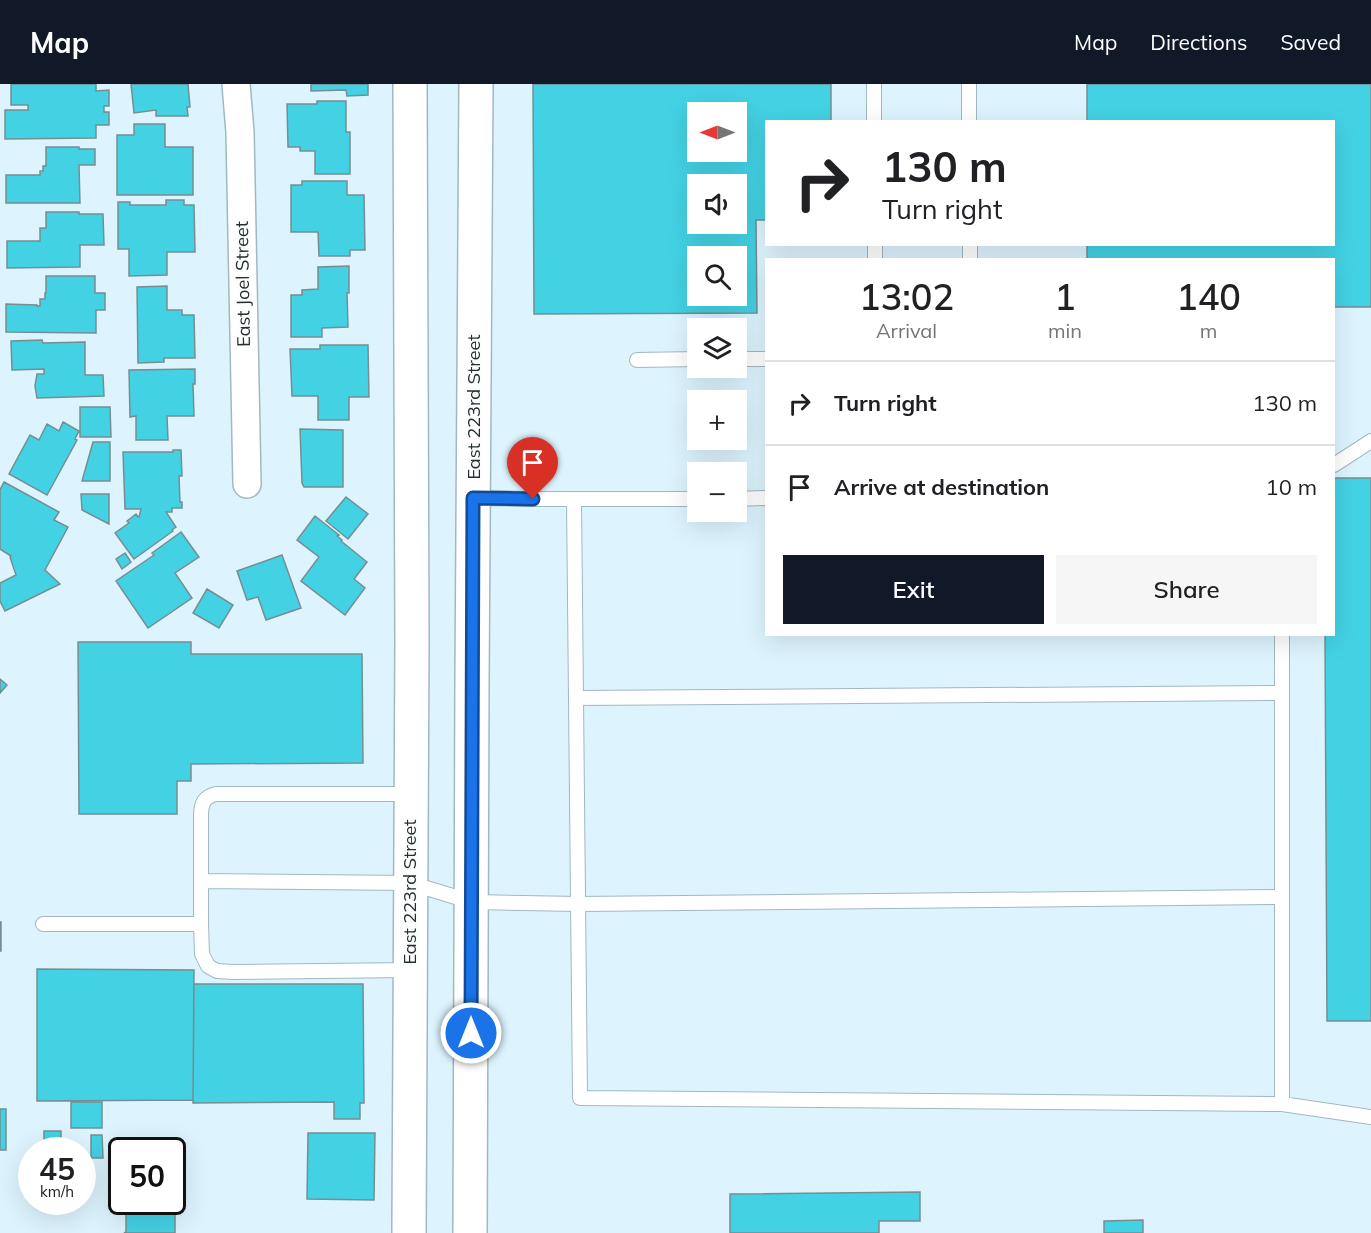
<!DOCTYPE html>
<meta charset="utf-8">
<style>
:root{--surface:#fff;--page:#f6f6f6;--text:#202124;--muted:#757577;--line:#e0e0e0;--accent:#111827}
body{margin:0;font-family:Mulish,sans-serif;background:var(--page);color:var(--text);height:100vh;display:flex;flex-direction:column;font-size:22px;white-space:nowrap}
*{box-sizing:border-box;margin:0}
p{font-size:20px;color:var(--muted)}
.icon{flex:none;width:33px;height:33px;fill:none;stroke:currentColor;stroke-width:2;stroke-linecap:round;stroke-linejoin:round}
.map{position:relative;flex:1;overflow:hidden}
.details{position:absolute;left:765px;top:174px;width:570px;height:378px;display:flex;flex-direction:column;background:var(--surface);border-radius:0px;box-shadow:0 6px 24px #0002}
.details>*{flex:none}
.hud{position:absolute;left:765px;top:36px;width:570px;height:126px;border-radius:0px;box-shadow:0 6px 24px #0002;background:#fff;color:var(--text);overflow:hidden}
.needle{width:39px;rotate:270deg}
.fabs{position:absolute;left:687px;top:18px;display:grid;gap:12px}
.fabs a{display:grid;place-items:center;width:60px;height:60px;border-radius:0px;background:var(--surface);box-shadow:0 6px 24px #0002;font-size:30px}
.speed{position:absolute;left:18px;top:1053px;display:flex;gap:12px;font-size:30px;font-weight:700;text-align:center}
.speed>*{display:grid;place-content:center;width:78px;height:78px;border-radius:50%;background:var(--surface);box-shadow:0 6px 24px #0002;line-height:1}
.speed small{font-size:15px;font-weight:400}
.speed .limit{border:3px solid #111;border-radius:9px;background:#fff;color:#111}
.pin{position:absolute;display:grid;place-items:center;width:51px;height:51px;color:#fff;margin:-62px -26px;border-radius:50% 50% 50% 0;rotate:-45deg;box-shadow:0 0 6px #0007}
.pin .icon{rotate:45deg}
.me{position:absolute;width:66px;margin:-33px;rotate:0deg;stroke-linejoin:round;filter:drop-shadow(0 0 4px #0008)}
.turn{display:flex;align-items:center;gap:21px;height:126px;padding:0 18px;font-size:27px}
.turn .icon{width:78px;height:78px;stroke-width:2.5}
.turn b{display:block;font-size:42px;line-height:51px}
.eta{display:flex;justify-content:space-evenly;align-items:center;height:102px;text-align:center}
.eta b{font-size:36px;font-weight:600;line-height:42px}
.action{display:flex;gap:12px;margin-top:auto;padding:12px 18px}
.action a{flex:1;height:69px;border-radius:0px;background:var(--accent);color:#fff;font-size:24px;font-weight:600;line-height:69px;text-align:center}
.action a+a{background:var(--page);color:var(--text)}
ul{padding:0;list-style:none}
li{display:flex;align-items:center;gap:18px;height:84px;padding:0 18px;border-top:2px solid var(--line)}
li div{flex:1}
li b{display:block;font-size:22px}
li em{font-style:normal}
header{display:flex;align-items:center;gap:36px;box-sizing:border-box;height:84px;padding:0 30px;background:var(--accent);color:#fff}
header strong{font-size:28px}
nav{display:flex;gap:33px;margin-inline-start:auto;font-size:21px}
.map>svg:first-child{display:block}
.building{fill:#43d2e4;stroke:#768e91;stroke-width:1.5;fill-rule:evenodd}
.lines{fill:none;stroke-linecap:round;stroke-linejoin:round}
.service-casing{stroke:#a2b8c1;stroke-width:16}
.minor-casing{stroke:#a2b8c1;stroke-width:30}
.secondary-casing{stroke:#a2b8c1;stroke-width:36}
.service{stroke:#fff;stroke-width:14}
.minor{stroke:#fff;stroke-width:27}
.secondary{stroke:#fff;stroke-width:33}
.route-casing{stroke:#114b97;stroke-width:15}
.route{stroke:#1a73e8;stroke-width:10}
.labels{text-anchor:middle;stroke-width:6;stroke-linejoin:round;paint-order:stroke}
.street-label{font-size:18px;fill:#252e31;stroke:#fdfdfd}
</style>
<header>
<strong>Map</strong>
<nav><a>Map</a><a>Directions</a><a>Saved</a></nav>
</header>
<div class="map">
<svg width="1371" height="1149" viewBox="0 0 1371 1149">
<rect width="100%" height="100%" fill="#ddf4fe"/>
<path class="building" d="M11,0H96V7L109,6V22H104V28H109V41H96V54L5,55V26H28V21H11Z
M131,0H188L190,23H187L188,32H156V26L134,29Z
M311,0H368V11L347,12L346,6L311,7Z
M533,0H831V38H766V136H756L757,229L534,230ZM698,28H736V68H698ZM698,100H736V140H698ZM698,172H736V212H698Z
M1087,0H1371V223H1334V176H1087V161L1070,160H1334V38H1087Z
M317,17H346V48H350V90H315V67H300V63H288L287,20H317Z
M134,40H165V63H193V111H117V51H134Z
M46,63H79V65H95V81H79L80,119H6V91H40V87H43V82H46Z
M302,97H347V111H364L365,166H350V172H319L318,148H291V101H302Z
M166,116H184V121H194L195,168H167V191L129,192V165H118V118H130V121H166Z
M46,128H79V130H103L104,161H80V183L7,184V157H40V144H46Z
M349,182V209H347L348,243L322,244V253H291V211H302V206L318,205V183Z
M46,192H95V209H105V226H96V249L6,248V220L37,221V222H40V215H45V209H46Z
M167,202V226H182V231H194L195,274H164V278L138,279L137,203Z
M42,256L43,259L85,258V291H103L104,312L37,314L35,302L37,290H44V285L12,286L11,257Z
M320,261H368L369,313H349V336H318V312H292L290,265H320Z
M195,285V300H193L194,332H167L168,356H136V332L130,333L129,286Z
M80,323H110L111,353H80Z
M63,338L79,347L75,355L77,356L47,411L9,390L30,351L39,356L47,340L59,347Z
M300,345L343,346V403H304L302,399Z
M93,358H110V397H82Z
M173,366H181L182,392H179L180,418H182V424H172V428H166L176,443L172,446L173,447L134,475L115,449L129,439L127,437L136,430L138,433H139L141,425H125L123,368H173Z
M1334,394H1371V937H1327L1325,550H1334Z
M4,398L59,428L54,436L68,443L45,486L60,500L5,527L0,517V499L16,491L10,473L11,472L0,465V406Z
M81,410H109V440L82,426Z
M346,413L368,430L348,455L326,437Z
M315,432L339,451L337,452L342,456L341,457L367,478L354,495L365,504L345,531L301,497L319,473L297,456Z
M181,448L199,473L175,489L192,514L148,544L116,497L154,471L152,469Z
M125,469L131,478L122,485L116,475Z
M282,471L301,524L266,536L258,513L247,516L237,487Z
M207,505L233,521L219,544L193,529Z
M78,558H191V570H362L363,679L191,680V697H177V730H79Z
M0,595L7,601L0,609Z
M0,838H1V867H0Z
M37,885L194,886L193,1016L37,1017Z
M194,900H363L364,1019H360V1035H334V1018L193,1019Z
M71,1018H102V1044H71Z
M0,1025H6V1066H0Z
M44,1047H61V1066H44Z
M308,1049H375L374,1116L307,1115Z
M91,1051H102L103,1074H91Z
M920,1108V1137H879V1149H730V1110Z
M126,1121H175V1149H124L126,1148Z
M1143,1136V1149H1104V1137Z"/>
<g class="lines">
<defs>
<path id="service" d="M874,0V38
M969,0V38
M875,160V176
M970,160V176
M736,275H766
M637,276L698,275
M1334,381L1371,357
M473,414L533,415H698
M574,415L580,1014L1282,1020V550
M736,415L766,414
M576,614L1282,609
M201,797L410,799L472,818L578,820L1282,813
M43,840H201
M410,886L234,888L217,887L208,882L202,870L201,840V732C201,719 204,713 216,710H411
M1282,1020L1371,1033"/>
<path id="minor" d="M236,0L240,48L247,400"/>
<path id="secondary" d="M409,1149L412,557L410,0
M470,1149L472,596L476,0"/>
</defs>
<use href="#service" class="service-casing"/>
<use href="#minor" class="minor-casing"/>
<use href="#secondary" class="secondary-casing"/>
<use href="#service" class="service"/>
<use href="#minor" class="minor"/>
<use href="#secondary" class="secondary"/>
</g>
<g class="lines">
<defs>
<path id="route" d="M471,949L473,414L533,415"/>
</defs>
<use href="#route" class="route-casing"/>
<use href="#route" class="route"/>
</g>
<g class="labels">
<g class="street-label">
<text transform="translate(243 200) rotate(-91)" y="6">East Joel Street</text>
<text transform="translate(474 323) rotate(-90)" y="6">East 223rd Street</text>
<text transform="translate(410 808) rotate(-90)" y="6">East 223rd Street</text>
</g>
</g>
</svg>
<div class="fabs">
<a><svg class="needle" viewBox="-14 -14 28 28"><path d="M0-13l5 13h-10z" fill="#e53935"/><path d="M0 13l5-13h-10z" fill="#757577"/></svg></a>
<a><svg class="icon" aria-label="sound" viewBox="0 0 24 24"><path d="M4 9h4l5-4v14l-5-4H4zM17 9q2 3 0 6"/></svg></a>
<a><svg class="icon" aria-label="search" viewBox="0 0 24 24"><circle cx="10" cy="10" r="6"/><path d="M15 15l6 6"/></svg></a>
<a><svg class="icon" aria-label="layers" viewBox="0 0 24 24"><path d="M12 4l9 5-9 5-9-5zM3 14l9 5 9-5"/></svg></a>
<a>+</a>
<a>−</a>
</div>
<div class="speed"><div>45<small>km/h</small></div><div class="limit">50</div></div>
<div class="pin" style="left:533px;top:415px;background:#d93025"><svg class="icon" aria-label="arrive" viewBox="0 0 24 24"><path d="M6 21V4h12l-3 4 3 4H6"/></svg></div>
<svg class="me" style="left:471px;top:949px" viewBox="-20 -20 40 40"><circle r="17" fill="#1a73e8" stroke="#fff" stroke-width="3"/><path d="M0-11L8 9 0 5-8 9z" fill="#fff"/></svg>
<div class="hud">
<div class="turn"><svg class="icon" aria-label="right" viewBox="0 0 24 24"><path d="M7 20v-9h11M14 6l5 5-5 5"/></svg><div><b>130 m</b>Turn right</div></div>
</div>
<section class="details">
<div class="eta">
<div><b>13:02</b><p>Arrival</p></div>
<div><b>1</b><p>min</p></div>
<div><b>140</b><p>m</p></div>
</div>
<ul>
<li><svg class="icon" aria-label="right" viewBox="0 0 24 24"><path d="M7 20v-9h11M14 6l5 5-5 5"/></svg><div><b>Turn right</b></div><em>130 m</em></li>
<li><svg class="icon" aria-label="arrive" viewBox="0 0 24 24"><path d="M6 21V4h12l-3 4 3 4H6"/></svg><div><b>Arrive at destination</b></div><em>10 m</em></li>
</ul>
<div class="action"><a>Exit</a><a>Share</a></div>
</section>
</div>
